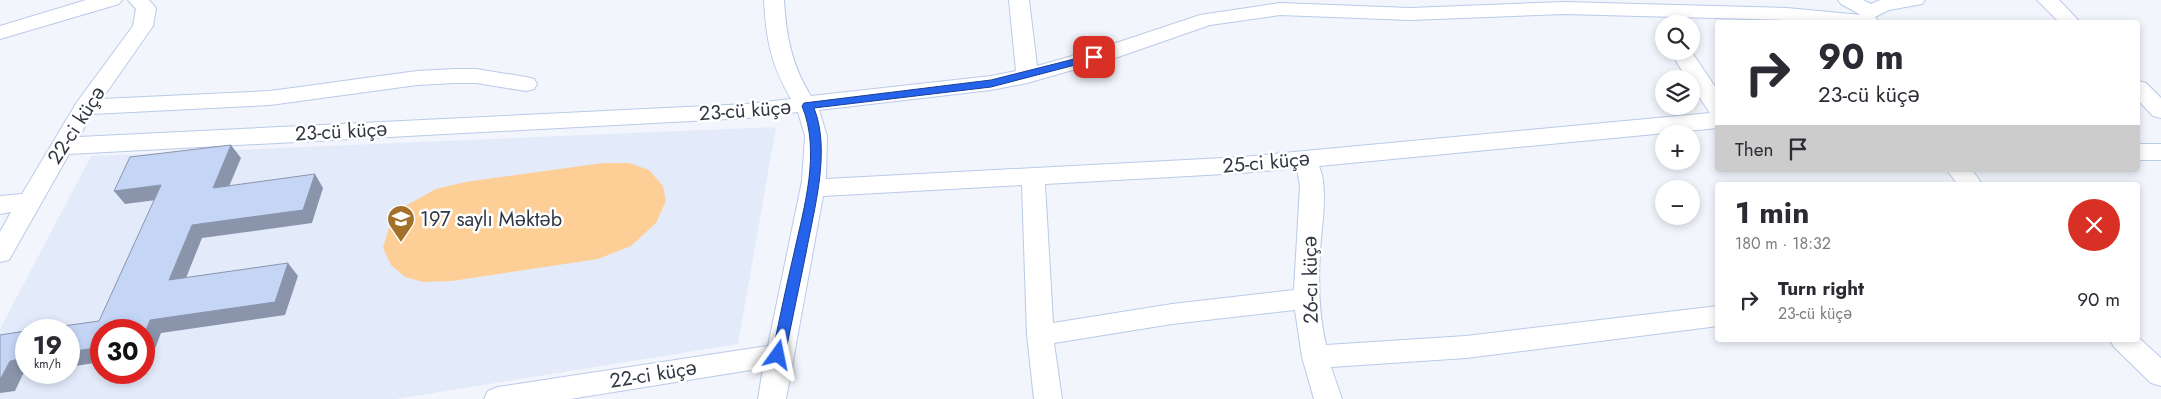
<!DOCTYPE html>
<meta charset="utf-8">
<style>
:root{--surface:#fff;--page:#f2f2f3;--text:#2b2b33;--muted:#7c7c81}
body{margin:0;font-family:Jost,sans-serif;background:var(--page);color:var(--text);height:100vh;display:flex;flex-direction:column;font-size:19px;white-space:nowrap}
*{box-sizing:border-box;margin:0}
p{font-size:16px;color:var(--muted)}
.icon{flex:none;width:28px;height:28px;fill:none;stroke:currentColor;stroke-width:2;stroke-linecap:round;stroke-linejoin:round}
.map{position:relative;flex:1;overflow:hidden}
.side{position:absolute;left:1715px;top:182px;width:425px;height:160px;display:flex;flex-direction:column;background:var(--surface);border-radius:5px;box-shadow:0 2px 8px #0003}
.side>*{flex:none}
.hud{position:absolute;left:1715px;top:20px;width:425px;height:152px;border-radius:5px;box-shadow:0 2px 8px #0003;background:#fff;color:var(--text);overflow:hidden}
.controls{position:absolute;left:1655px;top:15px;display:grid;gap:10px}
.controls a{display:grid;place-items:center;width:45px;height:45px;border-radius:50%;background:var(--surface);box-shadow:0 2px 8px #0003;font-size:25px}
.speed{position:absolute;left:15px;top:319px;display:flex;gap:10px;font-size:25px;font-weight:700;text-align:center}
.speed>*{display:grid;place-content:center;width:65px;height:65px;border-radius:50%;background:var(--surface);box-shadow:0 2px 8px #0003;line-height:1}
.speed small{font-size:12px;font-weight:400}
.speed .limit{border:8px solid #d22;background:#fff;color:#111}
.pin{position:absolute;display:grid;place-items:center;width:42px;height:42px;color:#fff;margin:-21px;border-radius:10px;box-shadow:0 2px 8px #0006}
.me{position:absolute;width:55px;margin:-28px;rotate:12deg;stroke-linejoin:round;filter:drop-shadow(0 0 4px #0008)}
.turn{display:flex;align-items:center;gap:18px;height:105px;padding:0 20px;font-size:22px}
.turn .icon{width:65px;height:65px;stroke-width:2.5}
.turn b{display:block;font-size:35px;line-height:42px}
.then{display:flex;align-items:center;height:48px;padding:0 20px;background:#0003;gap:10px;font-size:19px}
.round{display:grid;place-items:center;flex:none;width:52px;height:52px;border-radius:26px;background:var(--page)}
.head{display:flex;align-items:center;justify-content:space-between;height:85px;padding:0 20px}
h1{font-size:30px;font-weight:700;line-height:38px}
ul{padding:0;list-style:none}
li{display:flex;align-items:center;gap:15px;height:65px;padding:0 20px}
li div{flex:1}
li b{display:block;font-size:19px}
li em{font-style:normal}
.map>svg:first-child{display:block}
.built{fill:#e3ebfb;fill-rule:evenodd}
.green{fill:#fdcf96}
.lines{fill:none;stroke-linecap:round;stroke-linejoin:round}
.minor-casing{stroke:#bacae9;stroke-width:2}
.minor{fill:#fff;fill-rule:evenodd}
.shaded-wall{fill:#8a95ac}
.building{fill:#c5d5f5;stroke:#8a95ac}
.route{fill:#2563eb;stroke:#184099}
.labels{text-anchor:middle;stroke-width:5;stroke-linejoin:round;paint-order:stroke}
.street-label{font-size:20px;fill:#303642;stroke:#fff}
.poi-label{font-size:20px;fill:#303642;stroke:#fff;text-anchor:start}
</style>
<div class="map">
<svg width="2161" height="399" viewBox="0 0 2161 399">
<rect width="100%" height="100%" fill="#f2f5fc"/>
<path class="built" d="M776,127L738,344L396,399H0V329L91,156ZM26,330H69V372H26ZM101,330H144V372H101Z"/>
<path class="green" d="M603,163H629L649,170L663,186L666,201L656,223L631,246L598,259L452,281L423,282L405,277L391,265L383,248L389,227L405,206L436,189L465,182Z"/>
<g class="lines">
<defs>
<path id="minor" d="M86,0H122L119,4L0,39V26Z
M128,0H149L156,8L153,26L102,99L270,91L417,71L455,69H476L526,77L534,79L537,84L534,89L526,91L476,83H455L417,85L270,105L92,114L79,137L747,104L791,99C771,65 766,39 764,0H784C786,36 792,66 811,96L991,76L1016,71L1009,0H1029L1037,66L1104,47L1200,15L1280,3L1410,8L1564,2L1787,8L1861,15L1841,4L1838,0H1863L1871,4L1880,0H1925L1922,4L1889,10L1875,17L1879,22H1810L1787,20L1564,14L1410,20L1280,15L1210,25L1118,57L1027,83L991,90L819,110L827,136L826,179L1242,157L1710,113L1691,85V79H1687L1670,51H1691L1718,91V128L1319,166C1329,188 1321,228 1320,253C1318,284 1319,315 1326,345L1466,336L1718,306V326L1466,358L1331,367L1342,399H1314L1302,357L1295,310L1172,324L1054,343L1062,399H1034L1027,335L1022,185L823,196L786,399H758L763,368L570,399H484L488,391L498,387L768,346L802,181L805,136L798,112L747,118L69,154L9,260L0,262V232L11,212L0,214V196L22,194L77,102L133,26L136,9ZM1297,168L1300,186L1294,290L1172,304L1053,323L1045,184L1242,173Z
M2037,0H2059L2080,22H2059Z
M2138,81L2146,83L2161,98V118L2153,116L2138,100Z
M2138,144H2161V160H2138Z
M1947,170H1972L1983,185H1958Z
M2138,337L2161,358V386L2151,383L2114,347L2110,340H2138Z"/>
</defs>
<use href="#minor" class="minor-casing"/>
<use href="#minor" class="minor"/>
</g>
<path class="shaded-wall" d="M231,145L241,158L223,201L213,188Z
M315,174L323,188L312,223L202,238L180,293L169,280L192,225Z
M161,185L172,198L125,204L114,191Z
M288,263L298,276L285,315L161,333L153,354L144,356V335L150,320Z
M101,347V362L69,367V352Z
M26,358V372H31L23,374L15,391L0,393V378L10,361Z"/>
<path class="building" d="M231,145L213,188L315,174L303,210L192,225L169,280L288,263L275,302L150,320L144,335V330H101V347L69,352V330H35L99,321L161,185L114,191L130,157Z
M26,331V358L10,361L1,378H0V335Z"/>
<path class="route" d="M1094,54H1098V59L991,87L814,108C831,151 814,209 806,253C799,287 792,321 785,355L783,358L778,360L774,358L772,355C779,321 786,287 794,253C804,207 821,152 802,106L804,103L991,80Z"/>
<defs>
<symbol id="school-pin" viewBox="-11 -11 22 30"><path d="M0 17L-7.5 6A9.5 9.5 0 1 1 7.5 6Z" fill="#a47128" stroke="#fff"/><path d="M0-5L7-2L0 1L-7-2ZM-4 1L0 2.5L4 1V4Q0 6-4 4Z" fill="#fff"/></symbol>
</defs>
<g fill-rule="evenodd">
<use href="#school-pin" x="385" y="203" width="32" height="43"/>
</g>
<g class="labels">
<g class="street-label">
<text transform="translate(745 110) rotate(-4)" y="7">23-cü küçə</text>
<text transform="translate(76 125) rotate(-57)" y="7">22-ci küçə</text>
<text transform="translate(341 131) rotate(-3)" y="7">23-cü küçə</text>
<text transform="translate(1266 162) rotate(-5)" y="7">25-ci küçə</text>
<text transform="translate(1310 280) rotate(-91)" y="7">26-cı küçə</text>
<text transform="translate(653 374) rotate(-9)" y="7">22-ci küçə</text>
</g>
<g class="poi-label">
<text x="420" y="226">197 saylı Məktəb</text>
</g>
</g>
</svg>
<div class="controls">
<a><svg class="icon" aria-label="search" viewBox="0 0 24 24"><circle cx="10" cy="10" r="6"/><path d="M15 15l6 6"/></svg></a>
<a><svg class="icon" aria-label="layers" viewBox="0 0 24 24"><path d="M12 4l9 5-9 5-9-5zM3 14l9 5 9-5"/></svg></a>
<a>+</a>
<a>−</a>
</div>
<div class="speed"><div>19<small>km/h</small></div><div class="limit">30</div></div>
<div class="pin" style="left:1094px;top:57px;background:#d93025"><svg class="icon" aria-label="arrive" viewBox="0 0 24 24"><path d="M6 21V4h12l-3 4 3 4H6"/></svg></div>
<svg class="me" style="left:778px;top:355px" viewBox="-20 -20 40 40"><path d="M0-17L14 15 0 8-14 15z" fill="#2563eb" stroke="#fff" stroke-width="4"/></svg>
<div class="hud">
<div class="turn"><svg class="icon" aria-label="right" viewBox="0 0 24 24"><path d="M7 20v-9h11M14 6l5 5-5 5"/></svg><div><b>90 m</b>23-cü küçə</div></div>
<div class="then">Then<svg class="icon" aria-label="arrive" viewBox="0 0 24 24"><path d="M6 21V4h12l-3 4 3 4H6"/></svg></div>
</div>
<section class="side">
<div class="head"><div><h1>1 min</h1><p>180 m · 18:32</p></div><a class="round" style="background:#d93025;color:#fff"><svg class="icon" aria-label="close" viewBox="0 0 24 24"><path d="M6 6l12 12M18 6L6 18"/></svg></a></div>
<ul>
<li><svg class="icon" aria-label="right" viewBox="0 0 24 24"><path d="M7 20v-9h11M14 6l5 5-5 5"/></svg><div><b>Turn right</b><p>23-cü küçə</p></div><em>90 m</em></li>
</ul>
</section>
</div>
